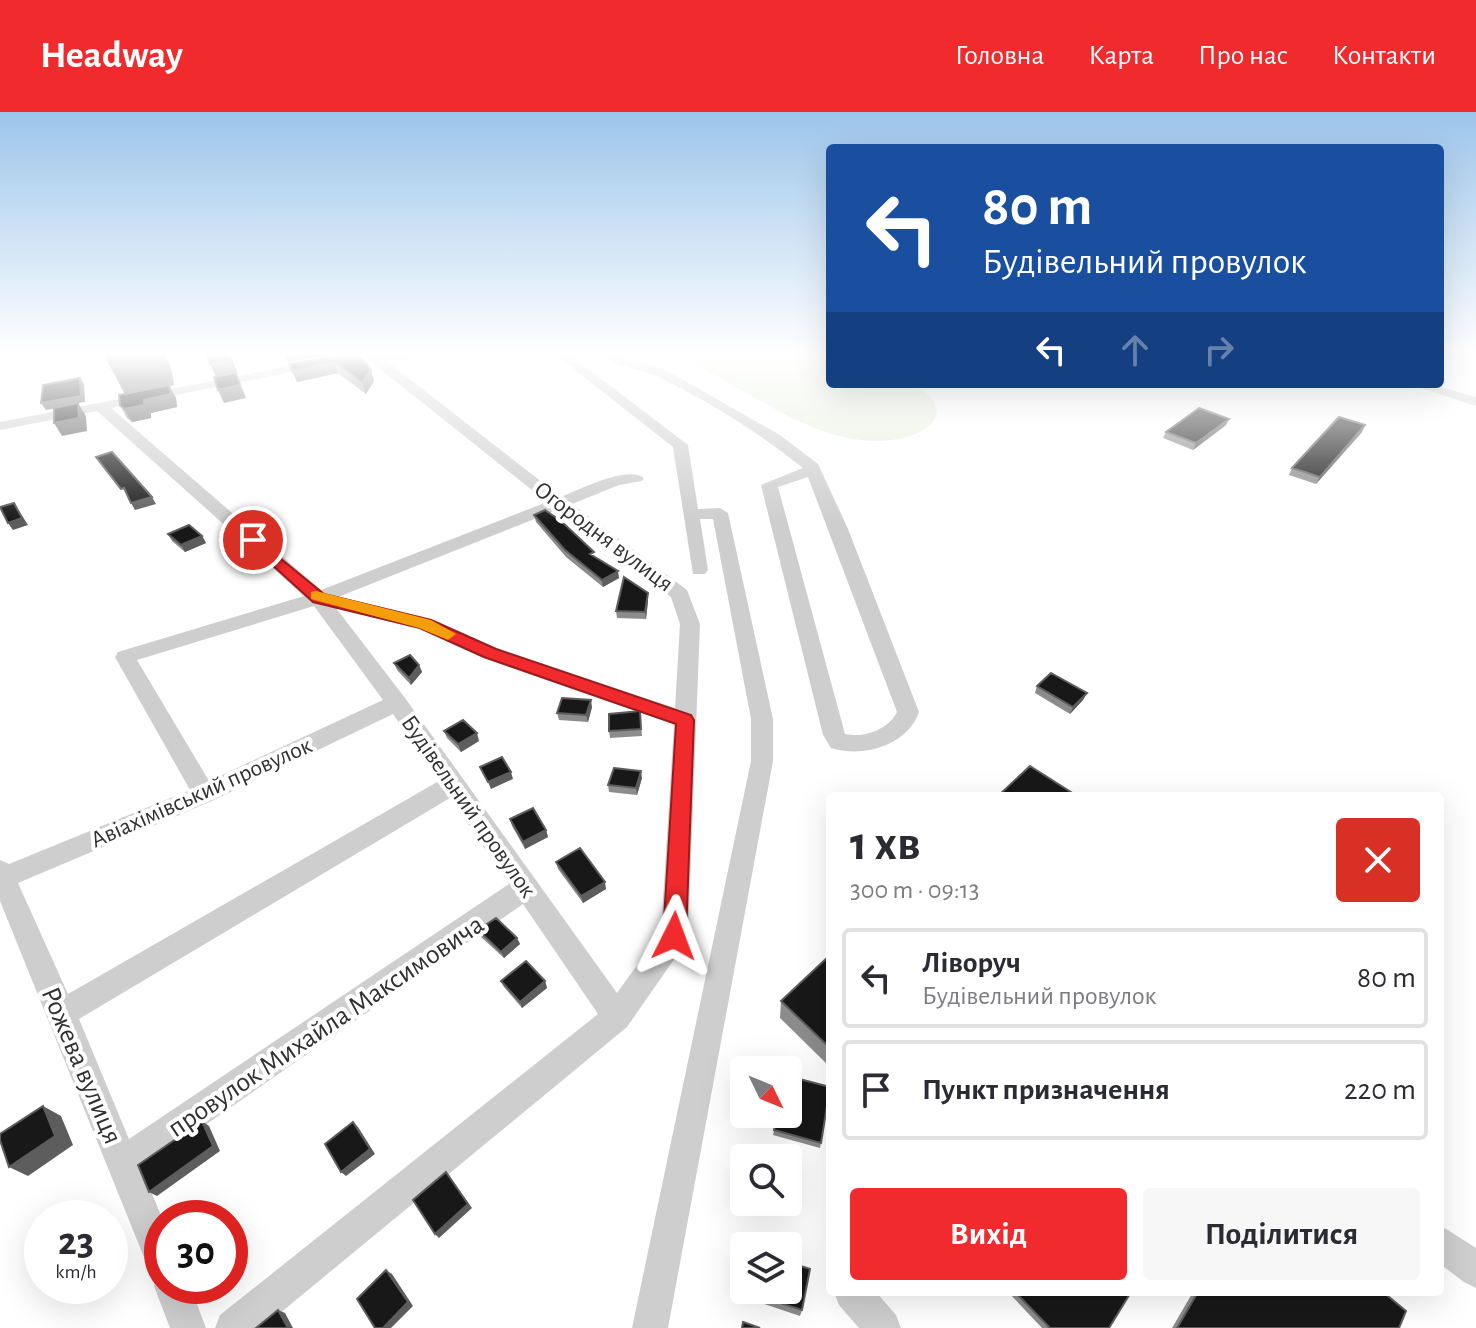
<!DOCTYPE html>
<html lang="uk">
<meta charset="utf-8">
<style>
:root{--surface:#fff;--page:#f7f7f7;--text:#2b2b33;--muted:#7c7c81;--line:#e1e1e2;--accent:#f12a2d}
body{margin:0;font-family:"Alegreya Sans",sans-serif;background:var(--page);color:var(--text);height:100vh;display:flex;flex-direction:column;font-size:30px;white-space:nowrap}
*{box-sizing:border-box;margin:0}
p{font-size:26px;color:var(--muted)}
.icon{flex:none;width:44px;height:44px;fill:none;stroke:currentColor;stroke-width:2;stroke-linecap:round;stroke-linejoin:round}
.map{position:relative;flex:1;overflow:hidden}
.drawer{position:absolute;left:826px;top:680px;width:618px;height:504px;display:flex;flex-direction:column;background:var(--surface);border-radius:8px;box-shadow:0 8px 32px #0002}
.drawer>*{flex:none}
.banner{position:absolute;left:826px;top:32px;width:618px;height:244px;border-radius:8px;box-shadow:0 8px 32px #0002;background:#1a4fa0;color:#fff;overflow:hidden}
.needle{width:52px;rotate:133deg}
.fabs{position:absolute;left:730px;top:944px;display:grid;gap:16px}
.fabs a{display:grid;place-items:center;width:72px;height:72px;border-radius:8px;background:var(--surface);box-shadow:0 8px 32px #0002;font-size:40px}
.speed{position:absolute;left:24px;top:1088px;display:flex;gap:16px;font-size:40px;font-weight:700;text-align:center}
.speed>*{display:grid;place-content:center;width:104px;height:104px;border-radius:50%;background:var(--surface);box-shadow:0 8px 32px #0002;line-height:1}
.speed small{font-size:20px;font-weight:400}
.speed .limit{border:12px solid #d22;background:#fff;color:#111}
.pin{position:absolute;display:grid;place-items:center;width:68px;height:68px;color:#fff;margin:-34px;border:4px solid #fff;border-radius:50%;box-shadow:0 2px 8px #0007}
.me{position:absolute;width:88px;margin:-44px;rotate:3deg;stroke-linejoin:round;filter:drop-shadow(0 0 6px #0008)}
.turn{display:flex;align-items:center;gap:28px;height:168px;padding:0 24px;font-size:36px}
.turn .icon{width:104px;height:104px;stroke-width:2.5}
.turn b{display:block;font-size:56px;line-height:68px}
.lanes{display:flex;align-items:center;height:76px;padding:0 24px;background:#0003;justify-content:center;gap:40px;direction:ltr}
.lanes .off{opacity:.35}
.round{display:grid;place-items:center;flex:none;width:84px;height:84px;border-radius:8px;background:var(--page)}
.summary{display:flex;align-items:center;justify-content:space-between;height:136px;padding:0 24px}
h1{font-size:48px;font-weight:700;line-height:60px}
.action{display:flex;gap:16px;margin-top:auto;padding:16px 24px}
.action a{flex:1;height:92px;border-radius:8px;background:var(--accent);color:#fff;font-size:32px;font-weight:700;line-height:92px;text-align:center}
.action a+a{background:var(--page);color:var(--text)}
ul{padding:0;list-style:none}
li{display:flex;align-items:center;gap:24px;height:100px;margin:0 16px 12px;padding:0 8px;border:4px solid var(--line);border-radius:8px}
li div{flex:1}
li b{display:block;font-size:30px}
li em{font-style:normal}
header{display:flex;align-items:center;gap:48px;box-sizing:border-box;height:112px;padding:0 40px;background:var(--accent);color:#fff}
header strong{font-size:38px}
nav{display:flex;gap:44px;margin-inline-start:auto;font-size:28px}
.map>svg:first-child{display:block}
.green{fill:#e6efde}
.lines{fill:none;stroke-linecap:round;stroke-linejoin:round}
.minor{fill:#cecece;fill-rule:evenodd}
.wall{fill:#8c8c8c}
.shaded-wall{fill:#5d5d5d}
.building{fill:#181818;stroke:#5d5d5d;stroke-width:2}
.route{fill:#f12a2d;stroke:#9d1b1d;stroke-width:2}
.slow{fill:#f59e0b}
.labels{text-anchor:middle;stroke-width:8;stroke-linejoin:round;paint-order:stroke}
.street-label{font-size:24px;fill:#313131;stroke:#fff}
.near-street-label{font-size:28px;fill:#313131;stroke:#fff}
</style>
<header>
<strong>Headway</strong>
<nav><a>Головна</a><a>Карта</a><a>Про нас</a><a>Контакти</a></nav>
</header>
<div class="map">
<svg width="1476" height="1216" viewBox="0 0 1476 1216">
<rect width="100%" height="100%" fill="#fff"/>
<path class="green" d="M691,240H830V272C859,272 936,260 937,302C932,316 918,322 903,326C833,342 766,290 707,259L695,251Z"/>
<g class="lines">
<path class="minor" d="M363,240H425L404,249L384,247L561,385C580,377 628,353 644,366L642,369L619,373L572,392L687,478L700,512L688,824L684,833L627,915L262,1216H215L220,1203L598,902L523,792L142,1057L162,1106V1174H190L206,1216H170L154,1174L158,1164L150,1160L0,789V748L9,752L190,678L115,545L118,540L304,484L97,299L0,318V310L326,247L328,250L321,254L111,296L321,478L547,390L364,244ZM557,398L671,485L680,512L675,596L497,536L432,507L338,485ZM314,494L383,588L209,669L137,548ZM336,496L419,517L483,546L674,612L661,820L617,881L405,586ZM393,602L439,669L68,882L18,771L212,689ZM450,686L509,772L129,1027L79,907Z
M552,240H566L688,333L698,397L720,396L728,401L773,607V649L668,1216H632L751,649V607L713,407H700L708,458L705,462H693L673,335Z
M601,240H615L628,247L664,257L780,323L818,352L848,417L919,600C907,634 863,646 831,636L823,623L761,373L803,356C759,321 708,288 656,264C637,255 614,256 601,240ZM808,365L897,600C888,618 864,626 845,622L778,375Z
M1408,272H1430L1476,285V294Z
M1440,1113L1476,1136V1176L1464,1170L1440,1152Z
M834,1180H876L896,1203L901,1216H859L839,1193Z"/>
</g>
<path class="wall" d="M104,240H163L171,256L174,273L169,274L176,286L177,295L151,301V306L132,310L127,306L120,293L125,282L105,245Z
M357,240L371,258L374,269L366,282L338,261L297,270L289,252Z
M1226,313L1193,338L1163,326L1166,320Z
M1362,320L1316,372L1289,363L1292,356Z
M534,403L619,466L603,475L566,445L536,410Z
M168,422L202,424L206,431L185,440L172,429Z
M648,489L646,507L617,506L616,499Z
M394,551L419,553L422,560L411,573L397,558Z
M1037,574L1087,581L1083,588L1070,602L1035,581Z
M592,595L588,610L559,608L557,601Z
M640,599L642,624L610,626L609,619Z
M444,619L479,629L461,640L447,626Z
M642,666L637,683L609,680L608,673Z
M510,707L546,718L548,725L525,737L512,714Z
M556,750L606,777L583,791L558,757Z
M478,818L517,826L520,832L504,846L481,825Z
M830,843V955L780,906L781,889Z
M501,869H545L547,876L522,896L504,875Z
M830,981L820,1036L773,1023L774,1018Z
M760,1178L802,1198L800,1204L758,1190Z
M1008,1180H1131L1109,1216H1042Z
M1193,1180H1383L1399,1216H1172Z"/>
<path class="shaded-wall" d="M135,240H163L171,256L174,273L169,274L176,286L177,295L151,301V306L132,310L124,297L125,282L105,245Z
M229,240L237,260L216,265L210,252Z
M284,240H344L288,250Z
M334,250L338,261L297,270L292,259Z
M371,258L374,269L366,282L362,270Z
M236,261L246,286L224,291L218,278Z
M80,266L84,272L85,290L78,291L86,304L87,319L62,324L54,311L78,292L46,298L41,291Z
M1229,307L1226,313L1193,338L1196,331Z
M1365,313L1362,320L1316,372L1320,365Z
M152,385L156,392L135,398L131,391Z
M14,391L28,413L13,418L8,411Z
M202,424L206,431L185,440L181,433Z
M618,459L619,466L603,475L602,468Z
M648,481V489L646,507L645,500Z
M419,553L422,560L411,573L409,566Z
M1087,581L1083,588L1070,602L1073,595Z
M591,588L592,595L588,610L586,603Z
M477,621L479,629L461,640L458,632Z
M641,659L642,666L637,683L636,676Z
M511,660L513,667L491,677L488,670Z
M546,718L548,725L525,737L523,730Z
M605,770L606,777L583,791L581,784Z
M517,826L520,832L504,846L501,840Z
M545,869L547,876L522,896L520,890Z
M43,994L61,1004L73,1033L28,1064L9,1055Z
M202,1009L209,1014L220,1039L157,1084L149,1080Z
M353,1010L358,1015L375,1042L346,1064L341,1060Z
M446,1060L472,1096L439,1126L435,1122Z
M386,1158L392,1162L413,1194L391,1216H383Z
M278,1198L285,1201L293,1216H288Z"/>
<path class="building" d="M104,240H135L105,245Z
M206,240H229L232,248L210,252Z
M357,240L371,258L362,270L334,250L292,259L289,252Z
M236,261L240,273L218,278L214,265Z
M80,266L81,284L41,291L43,273Z
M169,273L171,282L144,288V293L124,297L120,293L119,283Z
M78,291L79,306L54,311V296Z
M1199,296L1229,307L1196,331L1166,320Z
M1339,305L1365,313L1320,365L1292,356Z
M112,340L152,385L131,391L124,376L121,377L96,345Z
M14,391L22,406L8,411L0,395Z
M545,398L561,409L594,440L590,442L618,459L602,468L565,438L534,403Z
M189,413L202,424L181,433L168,422Z
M624,465L648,481L645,500L616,499Z
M410,543L419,553L409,566L394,551Z
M1051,561L1087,581L1073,595L1037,574Z
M562,586L591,588L586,603L557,601Z
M640,599L641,617L609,619V602Z
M463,608L477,621L458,632L444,619Z
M502,645L511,660L488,670L480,655Z
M1030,654L1077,684H998Z
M614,656L641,659L636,676L608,673Z
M533,696L546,718L523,730L510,707Z
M580,736L605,770L581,784L556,750Z
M496,806L517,826L501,840L478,818Z
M830,843V936L781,889Z
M526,849L545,869L520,890L501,869Z
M788,964L830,975L821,1031L774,1018L777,1002H788Z
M43,994L55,1024L9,1055L0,1028V1022Z
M202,1009L213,1034L149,1080L138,1053Z
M353,1010L370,1037L341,1060L325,1032Z
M446,1060L468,1092L435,1122L413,1088Z
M788,1150L810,1157L802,1198L758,1184L760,1178H788Z
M386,1158L408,1190L383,1216H375L357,1187Z
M1015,1180H1131L1109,1216H1050Z
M1198,1180H1383L1406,1199L1399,1216H1177Z
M278,1198L288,1216H256Z
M743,1210L760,1216H742Z"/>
<linearGradient id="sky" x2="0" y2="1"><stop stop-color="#9cc5eb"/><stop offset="0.59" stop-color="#fff"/><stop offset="1" stop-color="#fff" stop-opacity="0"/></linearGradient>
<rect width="1476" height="410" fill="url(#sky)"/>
<path class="route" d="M253,424L324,482L431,508L496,537L691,603L694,608L686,824L682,831L674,834L666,831L663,824L676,612L484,545L420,516L313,490L248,431V425Z"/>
<path class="slow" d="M316,479L431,508L456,522L448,528L419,516L311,487V480Z"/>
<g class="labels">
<g class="street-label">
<text transform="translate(604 424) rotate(37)" y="8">Огородня вулиця</text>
<text transform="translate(201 680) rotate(-24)" y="8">Авіахімівський провулок</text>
<text transform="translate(469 694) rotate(55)" y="8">Будівельний провулок</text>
</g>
<g class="near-street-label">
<text transform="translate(325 913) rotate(-34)" y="10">провулок Михайла Максимовича</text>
<text transform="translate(83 953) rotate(67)" y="10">Рожева вулиця</text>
</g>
</g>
</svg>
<div class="fabs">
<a><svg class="needle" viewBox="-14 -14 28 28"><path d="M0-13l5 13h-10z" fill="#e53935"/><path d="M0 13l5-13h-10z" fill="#7c7c81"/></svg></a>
<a><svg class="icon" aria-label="search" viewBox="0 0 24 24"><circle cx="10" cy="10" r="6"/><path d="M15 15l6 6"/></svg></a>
<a><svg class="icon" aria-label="layers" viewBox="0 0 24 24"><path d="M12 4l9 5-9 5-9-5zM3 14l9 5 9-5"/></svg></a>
</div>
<div class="speed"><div>23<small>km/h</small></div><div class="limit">30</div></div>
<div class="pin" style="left:253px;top:428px;background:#d93025"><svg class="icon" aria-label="arrive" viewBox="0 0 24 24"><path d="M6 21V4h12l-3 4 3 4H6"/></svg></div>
<svg class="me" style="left:674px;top:824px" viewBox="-20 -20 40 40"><path d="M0-17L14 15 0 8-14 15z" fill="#f12a2d" stroke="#fff" stroke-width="4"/></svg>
<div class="banner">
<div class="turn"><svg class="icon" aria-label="left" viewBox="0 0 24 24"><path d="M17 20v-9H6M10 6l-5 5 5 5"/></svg><div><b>80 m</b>Будівельний провулок</div></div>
<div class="lanes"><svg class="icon" aria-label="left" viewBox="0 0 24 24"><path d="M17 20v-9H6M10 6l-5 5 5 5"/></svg><svg class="icon off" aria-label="ahead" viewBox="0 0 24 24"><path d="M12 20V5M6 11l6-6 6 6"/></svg><svg class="icon off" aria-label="right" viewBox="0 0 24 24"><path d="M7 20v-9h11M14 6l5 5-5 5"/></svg></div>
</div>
<section class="drawer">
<div class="summary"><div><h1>1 хв</h1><p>300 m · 09:13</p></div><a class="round" style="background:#d93025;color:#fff"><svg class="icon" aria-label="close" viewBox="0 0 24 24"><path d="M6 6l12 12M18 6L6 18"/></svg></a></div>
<ul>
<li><svg class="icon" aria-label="left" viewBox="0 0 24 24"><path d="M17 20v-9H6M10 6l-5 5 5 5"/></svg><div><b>Ліворуч</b><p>Будівельний провулок</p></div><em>80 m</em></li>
<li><svg class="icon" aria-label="arrive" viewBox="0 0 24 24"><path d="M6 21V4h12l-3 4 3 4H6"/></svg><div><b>Пункт призначення</b></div><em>220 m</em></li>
</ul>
<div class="action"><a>Вихід</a><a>Поділитися</a></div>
</section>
</div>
